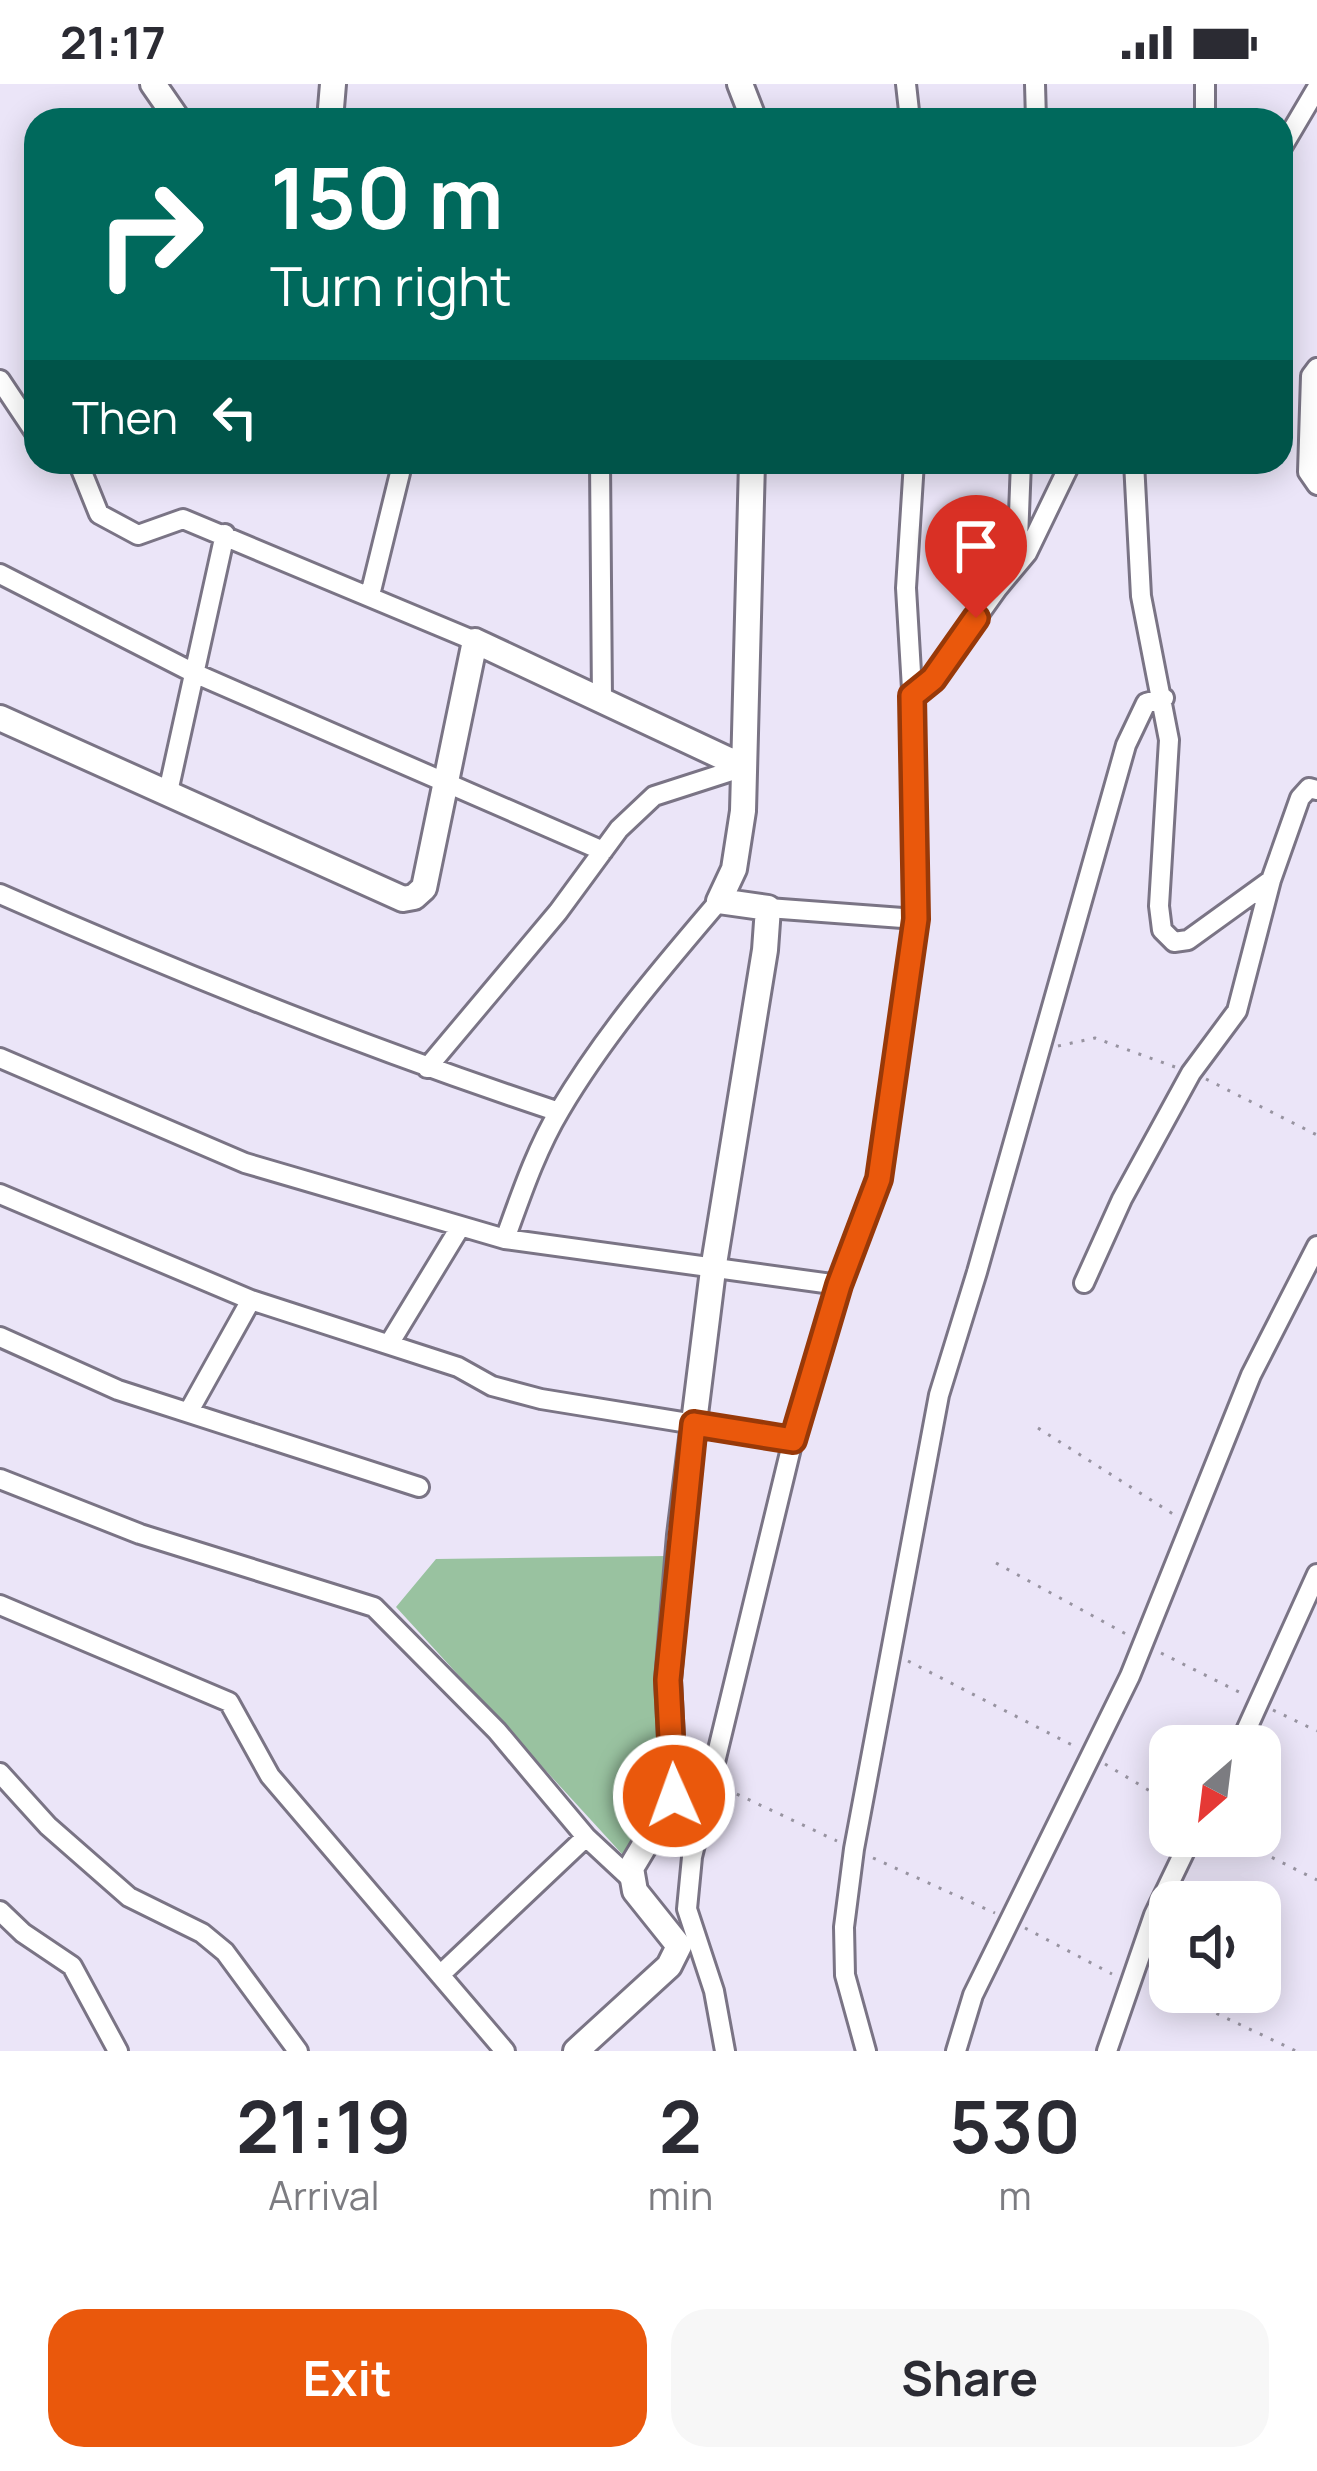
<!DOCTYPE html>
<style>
:root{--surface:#fff;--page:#f7f7f7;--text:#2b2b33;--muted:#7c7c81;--accent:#ea580c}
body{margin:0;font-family:Manrope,sans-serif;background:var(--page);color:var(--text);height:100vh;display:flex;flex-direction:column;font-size:45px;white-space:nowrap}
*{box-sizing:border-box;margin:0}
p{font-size:39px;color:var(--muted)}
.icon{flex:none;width:66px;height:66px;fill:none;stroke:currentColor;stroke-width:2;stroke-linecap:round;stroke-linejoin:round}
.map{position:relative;height:1967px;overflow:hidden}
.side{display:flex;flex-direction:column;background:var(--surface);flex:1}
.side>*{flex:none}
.top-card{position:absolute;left:24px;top:24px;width:1269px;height:366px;border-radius:36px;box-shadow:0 6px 30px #0003;background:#00695c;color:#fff;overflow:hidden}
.needle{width:78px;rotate:208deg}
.buttons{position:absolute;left:1149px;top:1641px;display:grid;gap:24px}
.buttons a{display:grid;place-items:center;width:132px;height:132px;border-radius:24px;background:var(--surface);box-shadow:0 6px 30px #0003;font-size:60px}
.pin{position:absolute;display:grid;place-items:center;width:102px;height:102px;color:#fff;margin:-123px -51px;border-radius:50% 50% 50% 0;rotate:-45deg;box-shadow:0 0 12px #0007}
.pin .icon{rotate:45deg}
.me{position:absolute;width:132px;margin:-66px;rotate:358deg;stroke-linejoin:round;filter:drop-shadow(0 0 9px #0008)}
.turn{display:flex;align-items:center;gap:42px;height:252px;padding:0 48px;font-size:54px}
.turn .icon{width:156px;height:156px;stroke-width:2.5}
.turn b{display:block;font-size:84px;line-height:102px}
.then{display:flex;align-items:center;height:114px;padding:0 48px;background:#0003;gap:24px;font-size:45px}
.eta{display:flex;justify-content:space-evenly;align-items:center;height:204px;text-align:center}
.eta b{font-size:72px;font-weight:700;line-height:84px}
.button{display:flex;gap:24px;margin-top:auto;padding:24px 48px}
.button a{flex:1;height:138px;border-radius:36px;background:var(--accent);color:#fff;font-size:48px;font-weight:700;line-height:138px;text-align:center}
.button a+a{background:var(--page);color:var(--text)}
.status{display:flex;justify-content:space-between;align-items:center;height:84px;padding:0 60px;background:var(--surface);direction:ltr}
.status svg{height:33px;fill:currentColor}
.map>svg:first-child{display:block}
.green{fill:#99c2a0}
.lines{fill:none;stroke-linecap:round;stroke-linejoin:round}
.minor-casing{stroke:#7a7485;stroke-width:24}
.tertiary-casing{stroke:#7a7485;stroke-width:30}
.path{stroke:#9793a0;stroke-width:3;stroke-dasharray:3 9;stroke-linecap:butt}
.minor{stroke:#fff;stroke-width:18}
.tertiary{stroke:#fff;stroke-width:24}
.route-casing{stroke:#983908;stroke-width:30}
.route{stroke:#ea580c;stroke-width:21}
</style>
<div class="status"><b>21:17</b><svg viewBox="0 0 49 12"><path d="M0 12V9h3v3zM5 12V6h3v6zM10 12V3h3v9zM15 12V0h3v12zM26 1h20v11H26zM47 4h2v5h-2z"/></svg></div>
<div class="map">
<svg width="1317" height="1967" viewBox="0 0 1317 1967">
<rect width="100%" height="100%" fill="#ebe5f8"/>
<path class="green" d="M667,1472L655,1614L664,1706L623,1771L396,1523L436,1475Z"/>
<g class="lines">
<defs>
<path id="minor" d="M906,0L910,36
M1035,0L1036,36
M1205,0V36
M1281,65L1317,4
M1317,284L1311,292L1308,388L1317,401
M0,296L36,350
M78,378L99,430L138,451L183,435L475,557
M600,378L602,616
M1134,378L1141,512L1169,656L1159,822L1162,846L1174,858L1188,856L1271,796L1300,714L1309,704L1317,706
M1017,481L1021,378
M0,490L194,589L603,767
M370,511L400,389
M912,612L933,595L997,505L1027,469L1071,378
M168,708L225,450
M0,810C183,891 369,965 559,1028
M768,824L916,835
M0,974L245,1079L505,1155L839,1201
M427,984L558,828L619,745L654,712L744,683
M0,1110L251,1216L458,1283L492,1302L541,1315L793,1356
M505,1155C521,1111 536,1066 560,1026C605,950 662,884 719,817
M1084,1199L1122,1115L1191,989L1237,927L1271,796
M0,1253L118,1306L419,1403
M389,1260L459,1145
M189,1327L251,1216
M0,1395L140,1450L374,1523L497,1647L586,1753L630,1794
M0,1521L229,1618L270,1692L505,1967
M1239,1662L1317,1490
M0,1689L48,1742L129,1813L202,1849L225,1868L298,1967
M0,1827L23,1849L72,1882L118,1967
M440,1891L586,1753
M725,1967L714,1907L687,1825L692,1773L793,1356L839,1201L879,1095L916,835L912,605L906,504L914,378
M866,1967L845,1891L844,1843L854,1765L939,1311L977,1188L1126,661L1146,619L1164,614
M956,1967L973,1911L1130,1592L1251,1291L1317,1162
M1107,1967L1154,1831L1192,1752"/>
<path id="tertiary" d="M153,0L178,36
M740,0L754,36
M330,36L333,0
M0,634L403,815L414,813L424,804L475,557L744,683
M576,1967L669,1882L679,1862L635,1807L631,1784L674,1712L668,1596L680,1451L713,1186L765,866L768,824L719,817L734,785L743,727L752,378"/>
</defs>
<use href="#minor" class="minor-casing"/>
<use href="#tertiary" class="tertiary-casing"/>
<path class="path" d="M1058,962L1095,954L1175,983
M1206,995L1317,1051
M1038,1344L1173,1430
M996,1479L1126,1550
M1161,1569L1243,1610
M908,1577L1076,1663
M1273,1626L1317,1647
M1105,1680L1170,1719
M726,1705L837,1757
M1229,1752L1317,1796
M873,1774L995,1829
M1025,1844L1112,1890
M1150,1901L1170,1907
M1173,1909L1296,1967"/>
<use href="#minor" class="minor"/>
<use href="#tertiary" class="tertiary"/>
</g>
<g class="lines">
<defs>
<path id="route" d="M674,1712L668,1596L694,1340L793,1356L839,1201L879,1095L916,835L912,612L933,595L976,534"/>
</defs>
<use href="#route" class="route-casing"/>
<use href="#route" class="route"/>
</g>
</svg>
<div class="buttons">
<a><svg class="needle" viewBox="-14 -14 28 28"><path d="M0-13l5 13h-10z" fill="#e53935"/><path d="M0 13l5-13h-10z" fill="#7c7c81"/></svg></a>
<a><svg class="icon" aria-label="sound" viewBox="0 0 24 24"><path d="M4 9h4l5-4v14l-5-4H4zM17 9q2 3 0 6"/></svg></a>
</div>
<div class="pin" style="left:976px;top:534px;background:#d93025"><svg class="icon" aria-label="arrive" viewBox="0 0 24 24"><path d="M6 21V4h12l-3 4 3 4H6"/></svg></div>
<svg class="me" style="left:674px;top:1712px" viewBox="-20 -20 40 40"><circle r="17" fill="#ea580c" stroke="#fff" stroke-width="3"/><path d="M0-11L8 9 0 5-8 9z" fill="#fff"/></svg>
<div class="top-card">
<div class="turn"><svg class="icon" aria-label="right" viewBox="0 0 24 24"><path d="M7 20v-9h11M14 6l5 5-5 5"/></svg><div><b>150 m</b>Turn right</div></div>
<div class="then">Then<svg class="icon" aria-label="left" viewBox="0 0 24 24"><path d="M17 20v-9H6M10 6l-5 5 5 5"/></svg></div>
</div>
</div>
<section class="side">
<div class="eta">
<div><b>21:19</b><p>Arrival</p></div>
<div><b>2</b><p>min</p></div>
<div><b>530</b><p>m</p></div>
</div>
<div class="button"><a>Exit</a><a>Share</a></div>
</section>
